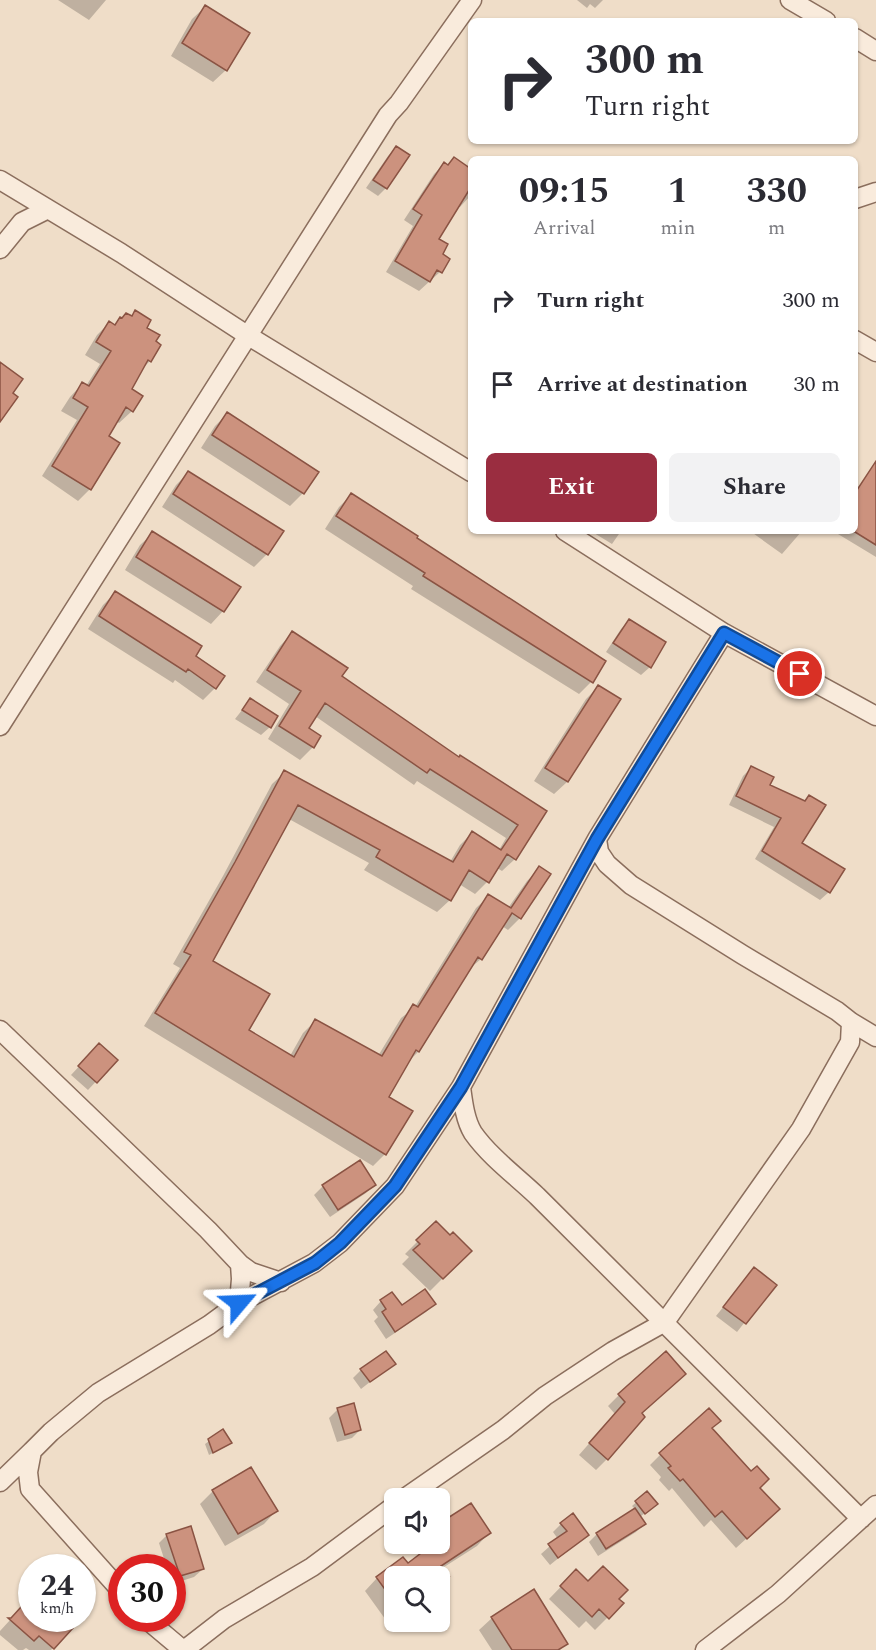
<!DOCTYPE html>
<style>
:root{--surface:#fff;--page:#f2f2f3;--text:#2b2b33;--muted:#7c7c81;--accent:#9a2d40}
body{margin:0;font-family:Spectral,serif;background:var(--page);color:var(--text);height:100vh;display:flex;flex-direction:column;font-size:22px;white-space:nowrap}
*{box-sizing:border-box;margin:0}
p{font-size:20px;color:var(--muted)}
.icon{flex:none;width:33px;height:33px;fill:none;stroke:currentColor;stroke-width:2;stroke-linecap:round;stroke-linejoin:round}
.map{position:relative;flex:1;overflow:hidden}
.drawer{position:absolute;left:468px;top:156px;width:390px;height:378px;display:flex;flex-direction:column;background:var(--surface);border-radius:9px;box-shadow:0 2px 4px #0004}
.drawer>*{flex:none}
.top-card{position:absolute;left:468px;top:18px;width:390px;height:126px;border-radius:9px;box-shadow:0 2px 4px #0004;background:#fff;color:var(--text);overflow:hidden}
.tools{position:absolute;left:384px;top:1488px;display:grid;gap:12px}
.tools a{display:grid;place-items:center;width:66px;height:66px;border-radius:9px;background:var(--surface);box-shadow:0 2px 4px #0004;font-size:30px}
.speed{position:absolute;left:18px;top:1554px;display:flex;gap:12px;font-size:30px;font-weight:700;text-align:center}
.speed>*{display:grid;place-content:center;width:78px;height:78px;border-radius:50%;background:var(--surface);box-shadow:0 2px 4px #0004;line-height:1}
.speed small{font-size:15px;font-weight:400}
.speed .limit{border:9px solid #d22;background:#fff;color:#111}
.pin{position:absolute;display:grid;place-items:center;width:51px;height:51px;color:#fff;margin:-26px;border:3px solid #fff;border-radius:50%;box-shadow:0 2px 6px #0007}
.me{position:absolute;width:66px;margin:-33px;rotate:64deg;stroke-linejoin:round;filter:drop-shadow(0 0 4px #0008)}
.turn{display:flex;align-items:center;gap:21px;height:126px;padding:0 18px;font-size:27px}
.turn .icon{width:78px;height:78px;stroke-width:2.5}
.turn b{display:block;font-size:42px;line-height:51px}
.eta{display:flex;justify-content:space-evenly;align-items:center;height:102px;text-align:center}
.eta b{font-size:36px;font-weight:700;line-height:42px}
.button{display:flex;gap:12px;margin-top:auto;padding:12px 18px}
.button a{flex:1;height:69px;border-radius:9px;background:var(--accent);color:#fff;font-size:24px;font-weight:700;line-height:69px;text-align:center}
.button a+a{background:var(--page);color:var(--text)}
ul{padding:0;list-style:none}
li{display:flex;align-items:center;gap:18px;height:84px;padding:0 18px}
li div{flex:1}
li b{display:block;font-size:22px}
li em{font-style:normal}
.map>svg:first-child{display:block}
.shadow{fill:#0003}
.building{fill:#cc927e;stroke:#8a5343;stroke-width:1.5}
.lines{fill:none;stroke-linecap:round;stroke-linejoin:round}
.minor-casing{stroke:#8b6e5d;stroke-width:21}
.minor{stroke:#f9ebdc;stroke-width:18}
.route-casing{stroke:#114b97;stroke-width:15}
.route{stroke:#1a73e8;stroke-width:10}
</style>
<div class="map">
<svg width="876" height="1650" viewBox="0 0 876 1650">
<rect width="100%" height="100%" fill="#efddc8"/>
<path class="shadow" d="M58,0H106L89,20Z
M577,0H603L595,8L590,4L587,8Z
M205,7L226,70L213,82L171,56L192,19Z
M396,148L386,188L378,196L366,188L388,156Z
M444,164L471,171V195L460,207L458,206L437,239L441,255L440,272L419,291L386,272L413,226L404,220L434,174Z
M135,312L154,342L150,361L142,369L130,390L132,411L119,423L116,421L107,436L90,489L78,501L42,476L77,420L61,411L70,397L82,384L86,386L100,364L85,355L97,335L109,323L114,325L120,319L131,317Z
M227,414L317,472L303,493L290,506L201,448L215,426Z
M188,473L267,554L254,567L162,507L176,485Z
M870,473L876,477V557L833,531H855V491Z
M351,495L415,539L591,682L579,694L411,589L413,586L325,529L339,507Z
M595,531H621L612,544L594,533Z
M750,531H802L782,554Z
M153,533L223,611L211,624L125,570L140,545Z
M115,593L194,656L215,688L203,700L175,680L173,683L88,629L103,605Z
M629,621L650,667L641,675L606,652L621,629Z
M292,633L340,677L458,759L545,811L515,859L502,871L497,868L487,882L475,894L459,884L450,900L437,912L364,870L369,863L289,819L211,961L247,1030L290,1056L303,1033L315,1021L378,1056L401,1018L415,1007L476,908L489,896L508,908L527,881L540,868L520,918L508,930L502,926L481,959L468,970L418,1052L408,1062L387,1098L385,1154L373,1166L144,1026L180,968L173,964L223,876L272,784L285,772L450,862L460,845L472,833L499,850L506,838L417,781L414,785L315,716L307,729L319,737L313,747L300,760L268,739L289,704L256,682L280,646Z
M598,687L619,700L567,782L554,794L534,781L586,699Z
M250,700L276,716L270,727L261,735L235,719Z
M751,768L768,786L803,802L809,796L800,843L843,870L829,892L820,900L755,859L774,827L729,805L743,776Z
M99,1045L116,1060L88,1090L71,1075Z
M359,1162L374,1184L366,1193L330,1217L314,1195L323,1186Z
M436,1223L450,1237L470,1251L430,1291L402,1264L409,1257L405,1254Z
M754,1269L774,1285L737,1332L716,1316Z
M381,1301L401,1307L434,1304L426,1312L386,1339L374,1321L378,1317L373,1310Z
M394,1363L361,1389L353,1378L361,1370Z
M619,1395L640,1414L607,1459L596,1470L579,1455L615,1414L608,1406Z
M338,1409L360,1430L352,1438L337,1442L329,1418Z
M710,1429L758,1488L767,1520L736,1548L711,1520L704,1527L672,1488L669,1491L659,1480L661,1477L650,1465L660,1455Z
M222,1432L230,1443L209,1455L205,1444Z
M251,1469L276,1511L264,1524L225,1546L200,1504L213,1491Z
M647,1493L652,1507L640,1517L644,1524L636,1532L598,1556L589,1542L597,1534L635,1509L632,1506Z
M470,1505L489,1533L477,1546L441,1569L447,1576L440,1584V1576H394V1618L388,1623L365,1591L377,1578L407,1565L424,1553L418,1544H440V1525Z
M561,1524L587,1535L550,1565L541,1554L558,1539L553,1532Z
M167,1535L203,1569L194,1577L172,1584V1568H167L159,1543Z
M576,1571L588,1583L622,1603L595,1630L586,1621L579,1628L549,1599Z
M32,1596V1618H64L62,1620L71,1628L51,1650H29L26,1648L23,1650H18L0,1635V1631Z
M492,1618L566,1644L560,1650H492L479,1630Z"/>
<path class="building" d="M205,5L250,33L227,71L182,43Z
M396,146L410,155L387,189L373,180Z
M454,157L471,169V187L439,239L448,244L443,254L450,259L442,273L437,270L430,282L395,261L422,215L413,209L444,162L448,165Z
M135,310L151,320L147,328L160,335L156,341L161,345L151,362L148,360L132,389L143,396L133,412L126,407L109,436L120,443L91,490L52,466L88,407L73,398L82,382L89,386L111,351L96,342L109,321L115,325L120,317L122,318L126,313L132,316Z
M0,362L23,379L13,393L18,397L0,422Z
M227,412L319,472L304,494L212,435Z
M876,461V545L855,532V493Z
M188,471L284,531L268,555L173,494Z
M351,493L418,536L417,538L606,661L593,683L423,576L425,573L336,516Z
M152,531L241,587L224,612L136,557Z
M115,591L202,646L196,656L225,676L216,689L188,669L186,672L99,616Z
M629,619L666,642L651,668L613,643Z
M292,631L348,668L342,676L459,757L460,755L547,811L516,860L507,854L489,883L469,870L451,901L376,857L380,850L298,805L213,961L270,994L249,1030L294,1057L315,1019L382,1056L413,1004L418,1007L488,894L511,908L539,866L551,874L521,919L512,913L482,960L478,957L419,1052L416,1050L389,1097L413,1111L386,1155L155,1013L191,955L184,952L235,862L284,770L453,862L472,831L501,850L518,825L430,769L427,773L325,703L309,728L321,736L314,748L279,726L301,691L267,670Z
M598,685L621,699L568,782L545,768Z
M250,698L278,716L271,728L242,710Z
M751,766L774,777L770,785L805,801L809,795L826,805L802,843L845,869L830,893L762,851L781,818L736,796Z
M99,1043L118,1060L97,1083L78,1066Z
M360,1160L376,1185L338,1210L322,1185Z
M436,1221L450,1235L453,1232L472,1251L443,1279L413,1250L420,1244L416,1240Z
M754,1267L777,1285L746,1324L723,1307Z
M425,1289L436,1304L395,1332L382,1312L386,1309L380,1300L392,1292L402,1305Z
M386,1351L396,1364L370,1382L360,1369Z
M666,1351L686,1374L642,1413L645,1417L608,1460L589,1443L625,1402L618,1394Z
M354,1403L361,1430L345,1435L337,1408Z
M709,1408L721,1421L712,1428L751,1471L757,1466L769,1479L760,1488L780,1509L747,1539L722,1511L715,1517L683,1479L680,1481L668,1468L671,1466L659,1453Z
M223,1429L232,1443L213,1453L208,1439Z
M251,1467L278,1511L238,1534L212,1490Z
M647,1491L658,1504L645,1514L635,1501Z
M471,1503L491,1533L441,1566L449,1576H394V1602L376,1577L403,1557L408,1563L433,1544H440V1523Z
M635,1508L646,1524L606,1549L596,1533Z
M573,1513L589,1535L558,1558L548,1544L567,1531L560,1523Z
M191,1526L204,1569L180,1576L166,1534Z
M603,1566L628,1590L619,1599L624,1603L609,1619L599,1609L592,1617L560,1586L576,1569L588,1581Z
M534,1589L568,1644L558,1650H512L491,1617Z
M32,1595V1618H62L73,1628L54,1649L39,1636L34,1641L8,1618H11Z"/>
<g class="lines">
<defs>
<path id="minor" d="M790,0L826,21
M855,38L876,51
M0,180L121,253L247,335L471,472
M855,199L876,192
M0,249L22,222L48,209
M855,340L876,352
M565,531L724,633L876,716
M724,633L597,839L599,852L607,864L631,885L743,955L837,1011L851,1022L876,1037
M0,726L388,115L399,103L472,0
M597,839L461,1087C463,1102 465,1120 473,1133C490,1157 516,1176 537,1196L861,1519
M0,1030L208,1230L240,1264L241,1279L239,1303L209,1325L98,1393L51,1432L32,1451L28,1472L30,1489L122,1592
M240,1264L251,1272L281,1282
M239,1303L314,1263L340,1243L395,1186L461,1087
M0,1482L32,1451
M405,1498L503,1430L545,1396L613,1351L665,1322L801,1129L850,1042L851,1022
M145,1618L183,1650
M184,1650L224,1619L312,1567L394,1506
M705,1650L778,1594L876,1505"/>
</defs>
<use href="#minor" class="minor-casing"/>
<use href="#minor" class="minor"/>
</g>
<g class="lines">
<defs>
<path id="route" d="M239,1303L315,1263L340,1243L395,1186L461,1087L597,839L724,633L800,674"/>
</defs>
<use href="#route" class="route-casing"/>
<use href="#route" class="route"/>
</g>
</svg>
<div class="tools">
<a><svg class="icon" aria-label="sound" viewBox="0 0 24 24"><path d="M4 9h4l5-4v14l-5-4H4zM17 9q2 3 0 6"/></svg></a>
<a><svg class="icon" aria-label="search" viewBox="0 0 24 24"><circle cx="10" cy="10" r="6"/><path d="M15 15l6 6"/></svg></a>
</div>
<div class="speed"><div>24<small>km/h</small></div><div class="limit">30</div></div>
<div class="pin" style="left:800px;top:674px;background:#d93025"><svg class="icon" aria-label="arrive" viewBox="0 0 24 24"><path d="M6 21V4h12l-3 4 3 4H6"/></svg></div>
<svg class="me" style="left:239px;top:1303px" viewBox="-20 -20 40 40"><path d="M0-17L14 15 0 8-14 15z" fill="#1a73e8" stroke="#fff" stroke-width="4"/></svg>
<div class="top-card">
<div class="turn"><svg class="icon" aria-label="right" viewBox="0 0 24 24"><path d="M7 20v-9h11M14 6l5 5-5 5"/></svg><div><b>300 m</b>Turn right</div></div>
</div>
<section class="drawer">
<div class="eta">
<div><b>09:15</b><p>Arrival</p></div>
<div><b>1</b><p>min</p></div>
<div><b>330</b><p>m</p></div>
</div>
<ul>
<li><svg class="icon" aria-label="right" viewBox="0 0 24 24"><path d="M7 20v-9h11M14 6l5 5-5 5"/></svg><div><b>Turn right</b></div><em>300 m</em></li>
<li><svg class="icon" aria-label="arrive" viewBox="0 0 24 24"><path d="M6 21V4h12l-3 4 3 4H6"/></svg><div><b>Arrive at destination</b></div><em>30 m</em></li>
</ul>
<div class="button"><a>Exit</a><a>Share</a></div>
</section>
</div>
